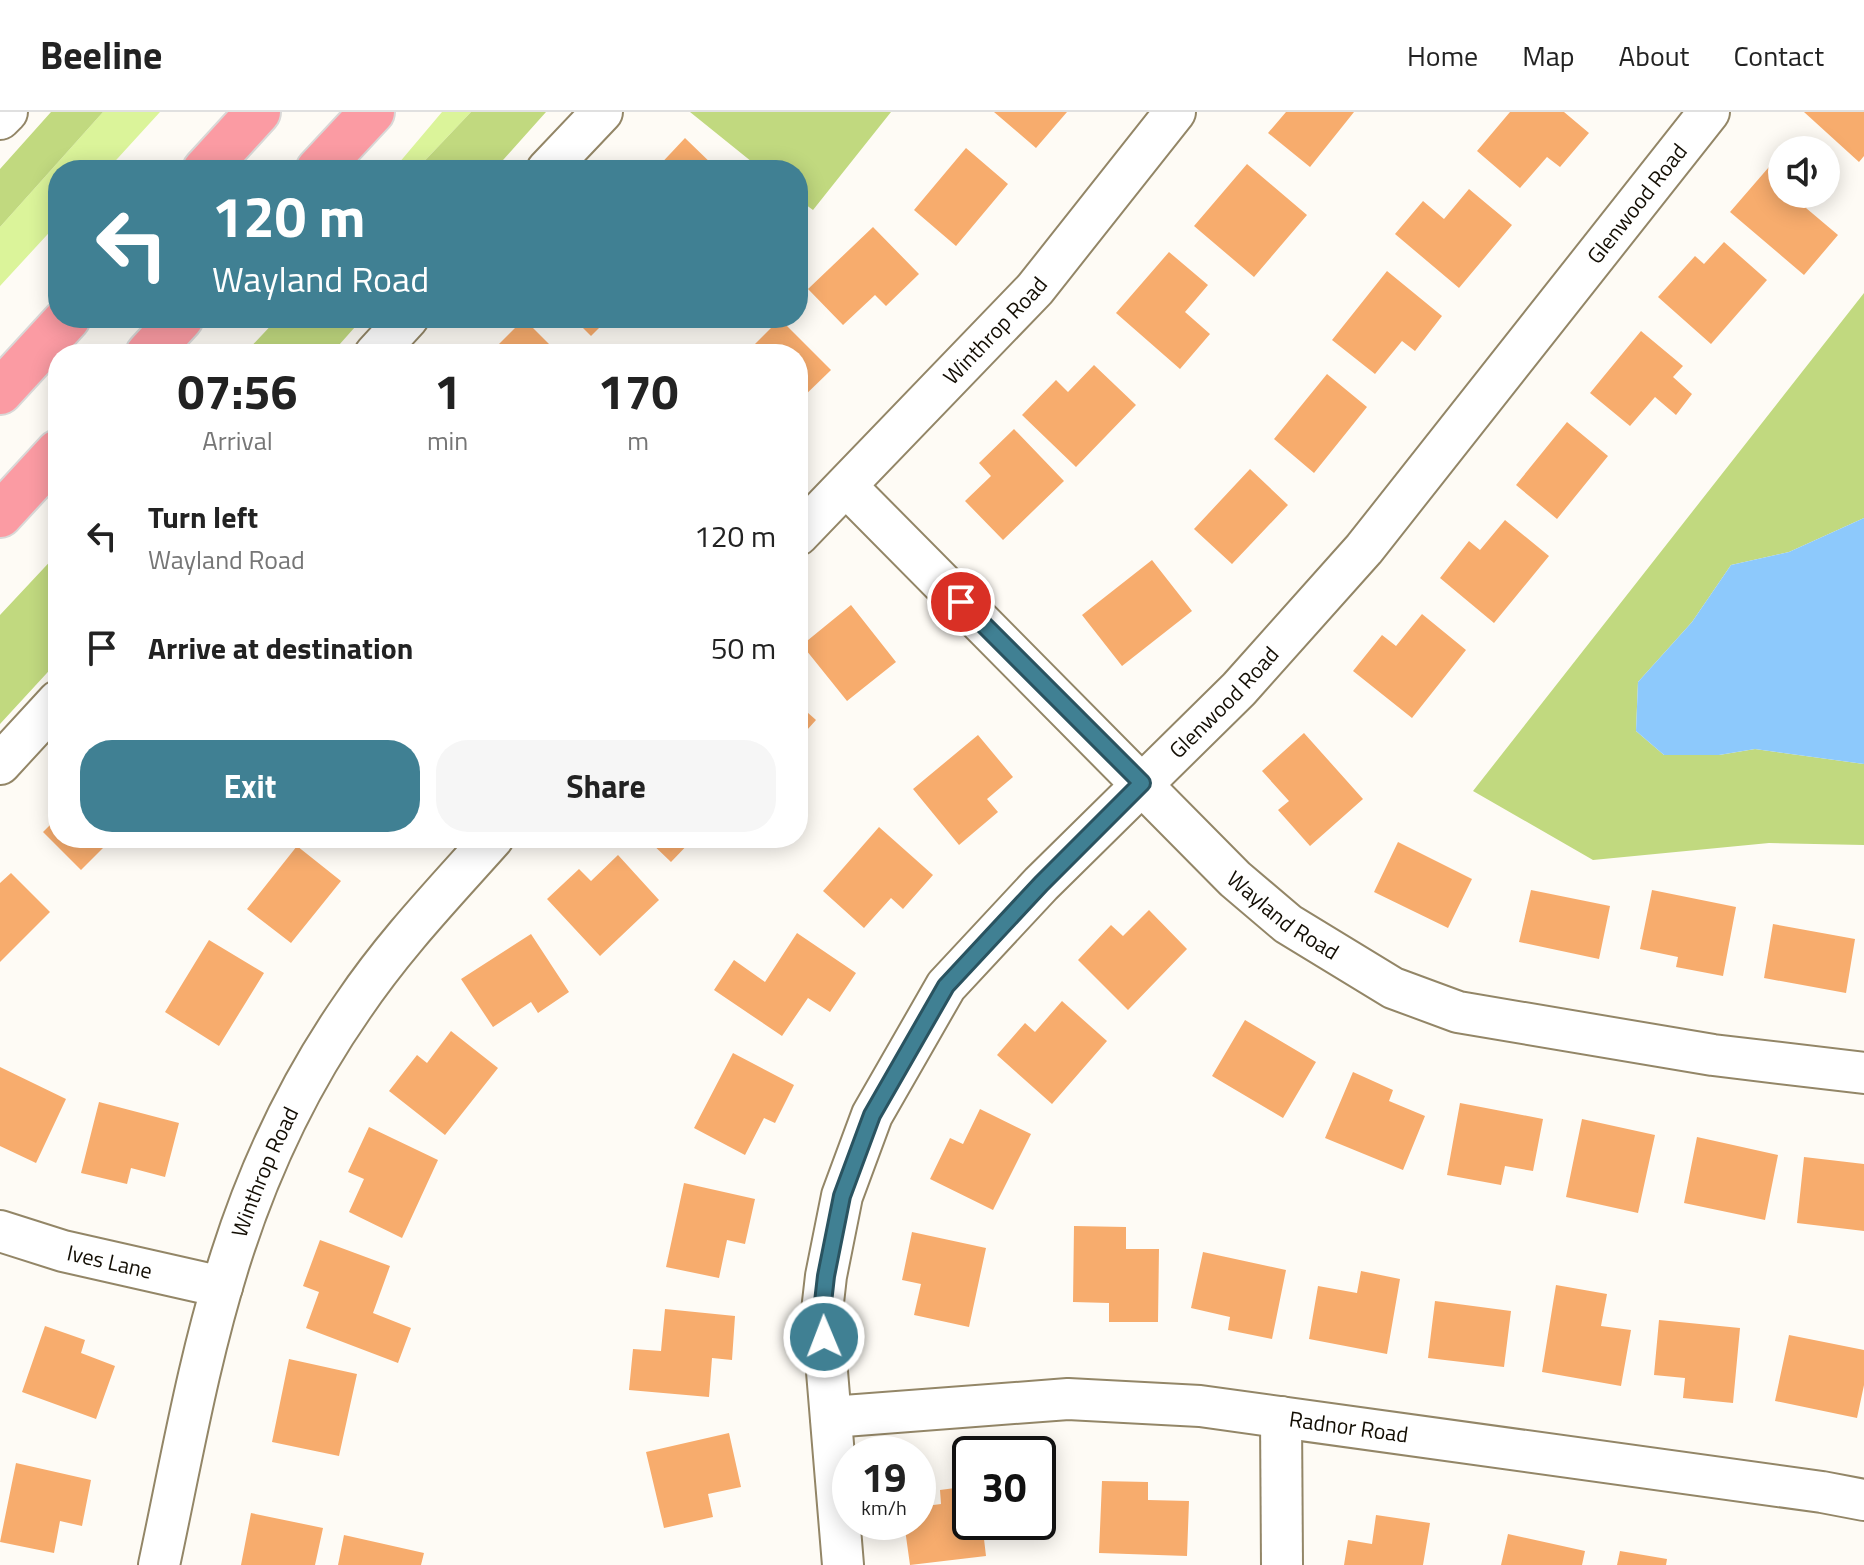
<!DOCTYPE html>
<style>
:root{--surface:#fff;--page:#f6f6f6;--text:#222;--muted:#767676;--line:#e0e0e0;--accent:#408093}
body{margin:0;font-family:"Titillium Web",sans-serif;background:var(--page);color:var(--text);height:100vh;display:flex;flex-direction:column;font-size:30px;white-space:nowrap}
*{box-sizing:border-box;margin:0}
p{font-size:26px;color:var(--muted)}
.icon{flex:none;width:44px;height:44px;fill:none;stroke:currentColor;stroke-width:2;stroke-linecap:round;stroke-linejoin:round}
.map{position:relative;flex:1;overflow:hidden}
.panel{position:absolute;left:48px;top:232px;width:760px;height:504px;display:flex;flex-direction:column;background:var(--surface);border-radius:32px;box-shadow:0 4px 20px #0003}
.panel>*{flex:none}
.banner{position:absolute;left:48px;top:48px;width:760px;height:168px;border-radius:32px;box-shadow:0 4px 20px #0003;background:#408093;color:#fff;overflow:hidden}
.controls{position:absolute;left:1768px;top:24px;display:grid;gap:16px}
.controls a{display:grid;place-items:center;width:72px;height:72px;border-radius:50%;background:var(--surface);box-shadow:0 4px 20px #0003;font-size:40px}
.speed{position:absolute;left:832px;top:1324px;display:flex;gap:16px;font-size:40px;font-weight:700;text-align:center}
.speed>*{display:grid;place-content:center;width:104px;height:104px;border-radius:50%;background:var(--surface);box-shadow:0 4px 20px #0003;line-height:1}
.speed small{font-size:20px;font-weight:400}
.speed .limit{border:4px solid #111;border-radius:12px;background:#fff;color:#111}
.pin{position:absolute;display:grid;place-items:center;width:68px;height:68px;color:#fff;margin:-34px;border:4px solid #fff;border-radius:50%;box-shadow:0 2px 8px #0007}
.me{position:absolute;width:88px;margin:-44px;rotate:359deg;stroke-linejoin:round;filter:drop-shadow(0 0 6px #0008)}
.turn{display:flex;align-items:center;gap:28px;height:168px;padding:0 32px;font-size:36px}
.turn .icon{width:104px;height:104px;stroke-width:2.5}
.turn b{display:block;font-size:56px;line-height:68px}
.eta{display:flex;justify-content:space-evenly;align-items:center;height:136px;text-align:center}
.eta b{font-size:48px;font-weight:700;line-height:56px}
.primary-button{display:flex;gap:16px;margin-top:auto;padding:16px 32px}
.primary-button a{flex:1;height:92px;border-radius:32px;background:var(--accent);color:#fff;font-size:32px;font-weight:700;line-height:92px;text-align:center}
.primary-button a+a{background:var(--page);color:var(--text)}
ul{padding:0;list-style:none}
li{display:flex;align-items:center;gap:24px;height:112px;padding:0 32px}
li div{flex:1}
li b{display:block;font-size:30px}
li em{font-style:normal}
header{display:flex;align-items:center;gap:48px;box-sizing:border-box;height:112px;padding:0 40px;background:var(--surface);border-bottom:2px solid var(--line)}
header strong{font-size:38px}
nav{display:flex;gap:44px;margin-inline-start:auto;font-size:28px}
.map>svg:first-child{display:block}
.green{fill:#dbf49a}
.forest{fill:#c1d97f}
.water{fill:#8dc9fc}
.building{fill:#f7ac6d}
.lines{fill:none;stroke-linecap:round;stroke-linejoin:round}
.minor-casing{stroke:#938667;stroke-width:44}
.highway-casing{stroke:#d9d8d7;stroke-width:48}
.minor{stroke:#fff;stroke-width:40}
.highway{stroke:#fb9ba3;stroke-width:44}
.route-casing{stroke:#2a5360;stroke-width:20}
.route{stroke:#408093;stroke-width:14}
.labels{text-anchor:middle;stroke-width:6;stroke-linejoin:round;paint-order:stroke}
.street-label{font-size:22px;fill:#130e04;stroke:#fff}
</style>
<header>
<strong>Beeline</strong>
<nav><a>Home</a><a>Map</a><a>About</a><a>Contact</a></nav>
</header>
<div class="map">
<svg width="1864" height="1453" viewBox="0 0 1864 1453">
<rect width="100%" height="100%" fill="#fefbf5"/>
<path class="green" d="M103,0H160L107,58H58V111L0,174V115Z
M442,0H471L416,58H393Z"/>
<path class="forest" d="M51,0H103L0,115V57Z
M471,0H546L494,58H416Z
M690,0H891L813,98L798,87V58H762Z
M1864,181V406L1789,440L1731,453L1692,510L1638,570L1636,619L1664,643H1719L1755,637L1864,652V733L1769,731L1593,748L1473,679Z
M278,206H363L331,242H244Z
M58,441V549L0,612V503Z"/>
<path class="water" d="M1864,406V652L1755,637L1719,643H1664L1636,619L1638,570L1692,510L1731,453L1789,440Z"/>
<path class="building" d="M994,0H1067L1036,36Z
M1286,0H1354L1310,55L1268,21Z
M1510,0H1564L1589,21L1560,55L1547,45L1520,76L1477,39Z
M1804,0H1864V44L1859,50Z
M685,26L718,58H655Z
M966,36L1008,72L956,134L914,98Z
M1782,40V82H1818L1806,96L1838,123L1804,163L1730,100Z
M1247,52L1307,103L1254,165L1194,114Z
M1469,77L1512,113L1459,176L1395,122L1423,89L1444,107Z
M873,115L919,162L886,194L875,183L843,213L808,177Z
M1724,130L1767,168L1711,232L1658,185L1695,144L1704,152Z
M1169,140L1208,173L1185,200L1210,222L1180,257L1116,201Z
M1387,159L1442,204L1415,239L1402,229L1375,262L1332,228Z
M573,206H609L591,224Z
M524,207L559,242H489Z
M780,207L831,258L798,290V242H745Z
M1641,219L1683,254L1673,265L1692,282L1676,303L1655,285L1630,314L1590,281Z
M1094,253L1136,293L1076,355L1022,303L1056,268L1068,280Z
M1327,262L1367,295L1314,361L1274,327Z
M1567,310L1608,344L1557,407L1516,373Z
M1014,317L1064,369L1003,428L965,389L991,364L979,351Z
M1250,357L1288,393L1232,452L1194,417Z
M1505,408L1549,444L1494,511L1440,466L1469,429L1480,438Z
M1152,448L1192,499L1122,554L1082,503Z
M851,493L896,550L847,589L802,533Z
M1422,502L1466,538L1412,606L1353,559L1382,523L1396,534Z
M798,592L816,608L798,628Z
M1304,621L1363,687L1310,734L1278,698L1289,689L1262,659Z
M978,623L1013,665L987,687L998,700L959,733L913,677Z
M58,705V726H113L81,758L43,720Z
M879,715L933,763L903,797L891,786L864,816L823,779Z
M646,726H694L671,750Z
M1398,730L1472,767L1448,816L1374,780Z
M297,734L341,769L291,831L247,797Z
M618,743L659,788L600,844L547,787L579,757L591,769Z
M11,761L50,800L0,850V771Z
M1531,778L1610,794L1599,847L1519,830Z
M1652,778L1736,795L1723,864L1676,855L1678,845L1640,837Z
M1149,798L1187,837L1128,898L1078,848L1111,813L1123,824Z
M1773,812L1855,827L1846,881L1764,866Z
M797,821L856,861L830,900L808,886L782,924L714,878L734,848L765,870Z
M531,822L569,880L538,901L531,890L493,915L461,867Z
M209,828L264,861L219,934L165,900Z
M1062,889L1107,929L1052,992L997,943L1025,911L1035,920Z
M1245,908L1316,950L1283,1006L1212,964Z
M451,919L498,956L445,1023L389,979L417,943L427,951Z
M733,941L794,973L775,1011L764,1006L745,1043L694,1016Z
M0,955L66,987L36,1051L0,1034Z
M1353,960L1393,978L1389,989L1425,1004L1403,1058L1325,1026Z
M99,990L179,1011L165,1065L131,1056L127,1072L81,1061Z
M1460,991L1543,1007L1533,1059L1505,1054L1501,1073L1447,1063Z
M980,997L1031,1022L993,1098L930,1067L950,1026L963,1032Z
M1582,1007L1655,1023L1638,1101L1566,1085Z
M369,1015L438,1048L402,1126L349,1100L364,1067L348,1060Z
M1697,1025L1778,1043L1765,1108L1684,1091Z
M1804,1045L1864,1052V1119L1797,1111Z
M684,1071L755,1087L745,1132L727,1128L719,1166L666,1155Z
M1074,1114L1126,1115V1137H1159L1158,1210H1109V1191L1073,1190Z
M912,1120L986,1136L969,1215L914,1203L921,1172L902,1168Z
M320,1128L390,1154L373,1201L411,1216L398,1251L306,1216L319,1180L303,1174Z
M1203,1140L1286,1158L1272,1227L1228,1218L1230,1205L1191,1196Z
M1361,1159L1400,1167L1387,1242L1309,1227L1318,1174L1357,1181Z
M1556,1173L1607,1182L1601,1214L1631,1218L1621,1274L1542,1260Z
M1435,1189L1511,1199L1504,1255L1428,1246Z
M665,1197L735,1204L732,1248L712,1246L709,1285L629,1278L633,1237L661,1239Z
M1659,1208L1740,1216L1733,1291L1683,1286L1685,1266L1654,1263Z
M45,1214L85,1228L81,1241L115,1254L96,1307L22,1280Z
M1789,1223L1864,1238V1273L1857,1306L1775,1289Z
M289,1247L357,1262L339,1344L272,1330Z
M729,1321L741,1375L708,1382L713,1405L664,1416L646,1340Z
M16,1351L91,1368L82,1414L60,1409L54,1441L0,1430Z
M1102,1369L1148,1370V1388L1189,1389L1187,1444L1099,1441Z
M970,1374V1410H982L986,1444L910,1453L904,1410H918V1395L941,1392L940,1378Z
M251,1401L323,1416L315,1453H241Z
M1376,1403L1430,1411L1423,1453H1344L1348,1428L1372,1432Z
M1508,1422L1585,1439L1582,1453H1501Z
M344,1423L424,1441L421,1453H338Z
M1620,1439L1667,1447L1666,1453H1617Z"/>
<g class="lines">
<defs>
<g id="minor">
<path d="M0,7L7,0"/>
<path d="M547,58L602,0"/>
<path d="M375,242L408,206"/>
<path id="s1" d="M847,375L1235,767L1288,812L1393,876L1458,900L1713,943L1864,961"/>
<path id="s2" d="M798,423L1035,177L1175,0"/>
<path d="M0,652L58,589"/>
<path id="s3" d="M0,1119L63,1139L222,1175"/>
<path id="s4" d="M831,1305L1068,1287L1200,1294L1822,1380L1864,1388"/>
<path d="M1281,1305L1282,1453"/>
<path id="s5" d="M159,1453C181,1350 199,1245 231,1145C259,1057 300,970 353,894C394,833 444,781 493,726"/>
<path id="s6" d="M843,1453L822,1199L826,1164L842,1084L872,1003L946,874L1041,772L1239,577L1364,437L1709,0"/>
</g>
<path id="highway" d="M205,58L258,0
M318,58L372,0
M148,242L181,206
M0,280L68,206
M0,403L58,340"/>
</defs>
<use href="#minor" class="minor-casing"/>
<use href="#highway" class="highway-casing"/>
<use href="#minor" class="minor"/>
<use href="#highway" class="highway"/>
</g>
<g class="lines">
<defs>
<path id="route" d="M824,1225L822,1199L826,1164L842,1084L872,1003L946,874L1041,772L1142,671L961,490"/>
</defs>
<use href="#route" class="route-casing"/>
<use href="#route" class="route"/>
</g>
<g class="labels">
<g class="street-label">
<text dy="8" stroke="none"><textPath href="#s6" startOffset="1652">Glenwood Road</textPath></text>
<text dy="8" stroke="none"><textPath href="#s2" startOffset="284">Winthrop Road</textPath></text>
<text dy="8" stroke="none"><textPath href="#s6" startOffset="1004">Glenwood Road</textPath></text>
<text dy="8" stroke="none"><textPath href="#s1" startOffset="612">Wayland Road</textPath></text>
<text dy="8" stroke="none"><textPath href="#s5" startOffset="408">Winthrop Road</textPath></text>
<text dy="8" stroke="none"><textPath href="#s3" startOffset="114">Ives Lane</textPath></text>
<text dy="8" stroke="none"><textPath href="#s4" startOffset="520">Radnor Road</textPath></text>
</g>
</g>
</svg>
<div class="controls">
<a><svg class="icon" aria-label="sound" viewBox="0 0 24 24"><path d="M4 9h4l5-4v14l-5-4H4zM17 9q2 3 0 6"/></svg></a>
</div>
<div class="speed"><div>19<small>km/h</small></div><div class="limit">30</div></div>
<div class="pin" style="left:961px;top:490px;background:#d93025"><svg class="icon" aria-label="arrive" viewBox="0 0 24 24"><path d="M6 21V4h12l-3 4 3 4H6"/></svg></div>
<svg class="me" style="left:824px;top:1225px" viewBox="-20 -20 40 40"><circle r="17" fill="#408093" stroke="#fff" stroke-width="3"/><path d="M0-11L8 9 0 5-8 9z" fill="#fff"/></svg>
<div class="banner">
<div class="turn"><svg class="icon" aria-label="left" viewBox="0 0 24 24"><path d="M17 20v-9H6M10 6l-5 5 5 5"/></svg><div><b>120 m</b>Wayland Road</div></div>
</div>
<section class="panel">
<div class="eta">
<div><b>07:56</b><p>Arrival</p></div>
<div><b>1</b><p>min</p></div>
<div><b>170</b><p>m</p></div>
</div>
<ul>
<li><svg class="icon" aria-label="left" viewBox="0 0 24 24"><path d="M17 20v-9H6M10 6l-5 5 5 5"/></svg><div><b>Turn left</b><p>Wayland Road</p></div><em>120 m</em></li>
<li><svg class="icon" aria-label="arrive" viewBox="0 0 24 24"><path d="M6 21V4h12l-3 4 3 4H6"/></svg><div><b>Arrive at destination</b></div><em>50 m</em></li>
</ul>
<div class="primary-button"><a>Exit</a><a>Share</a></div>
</section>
</div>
